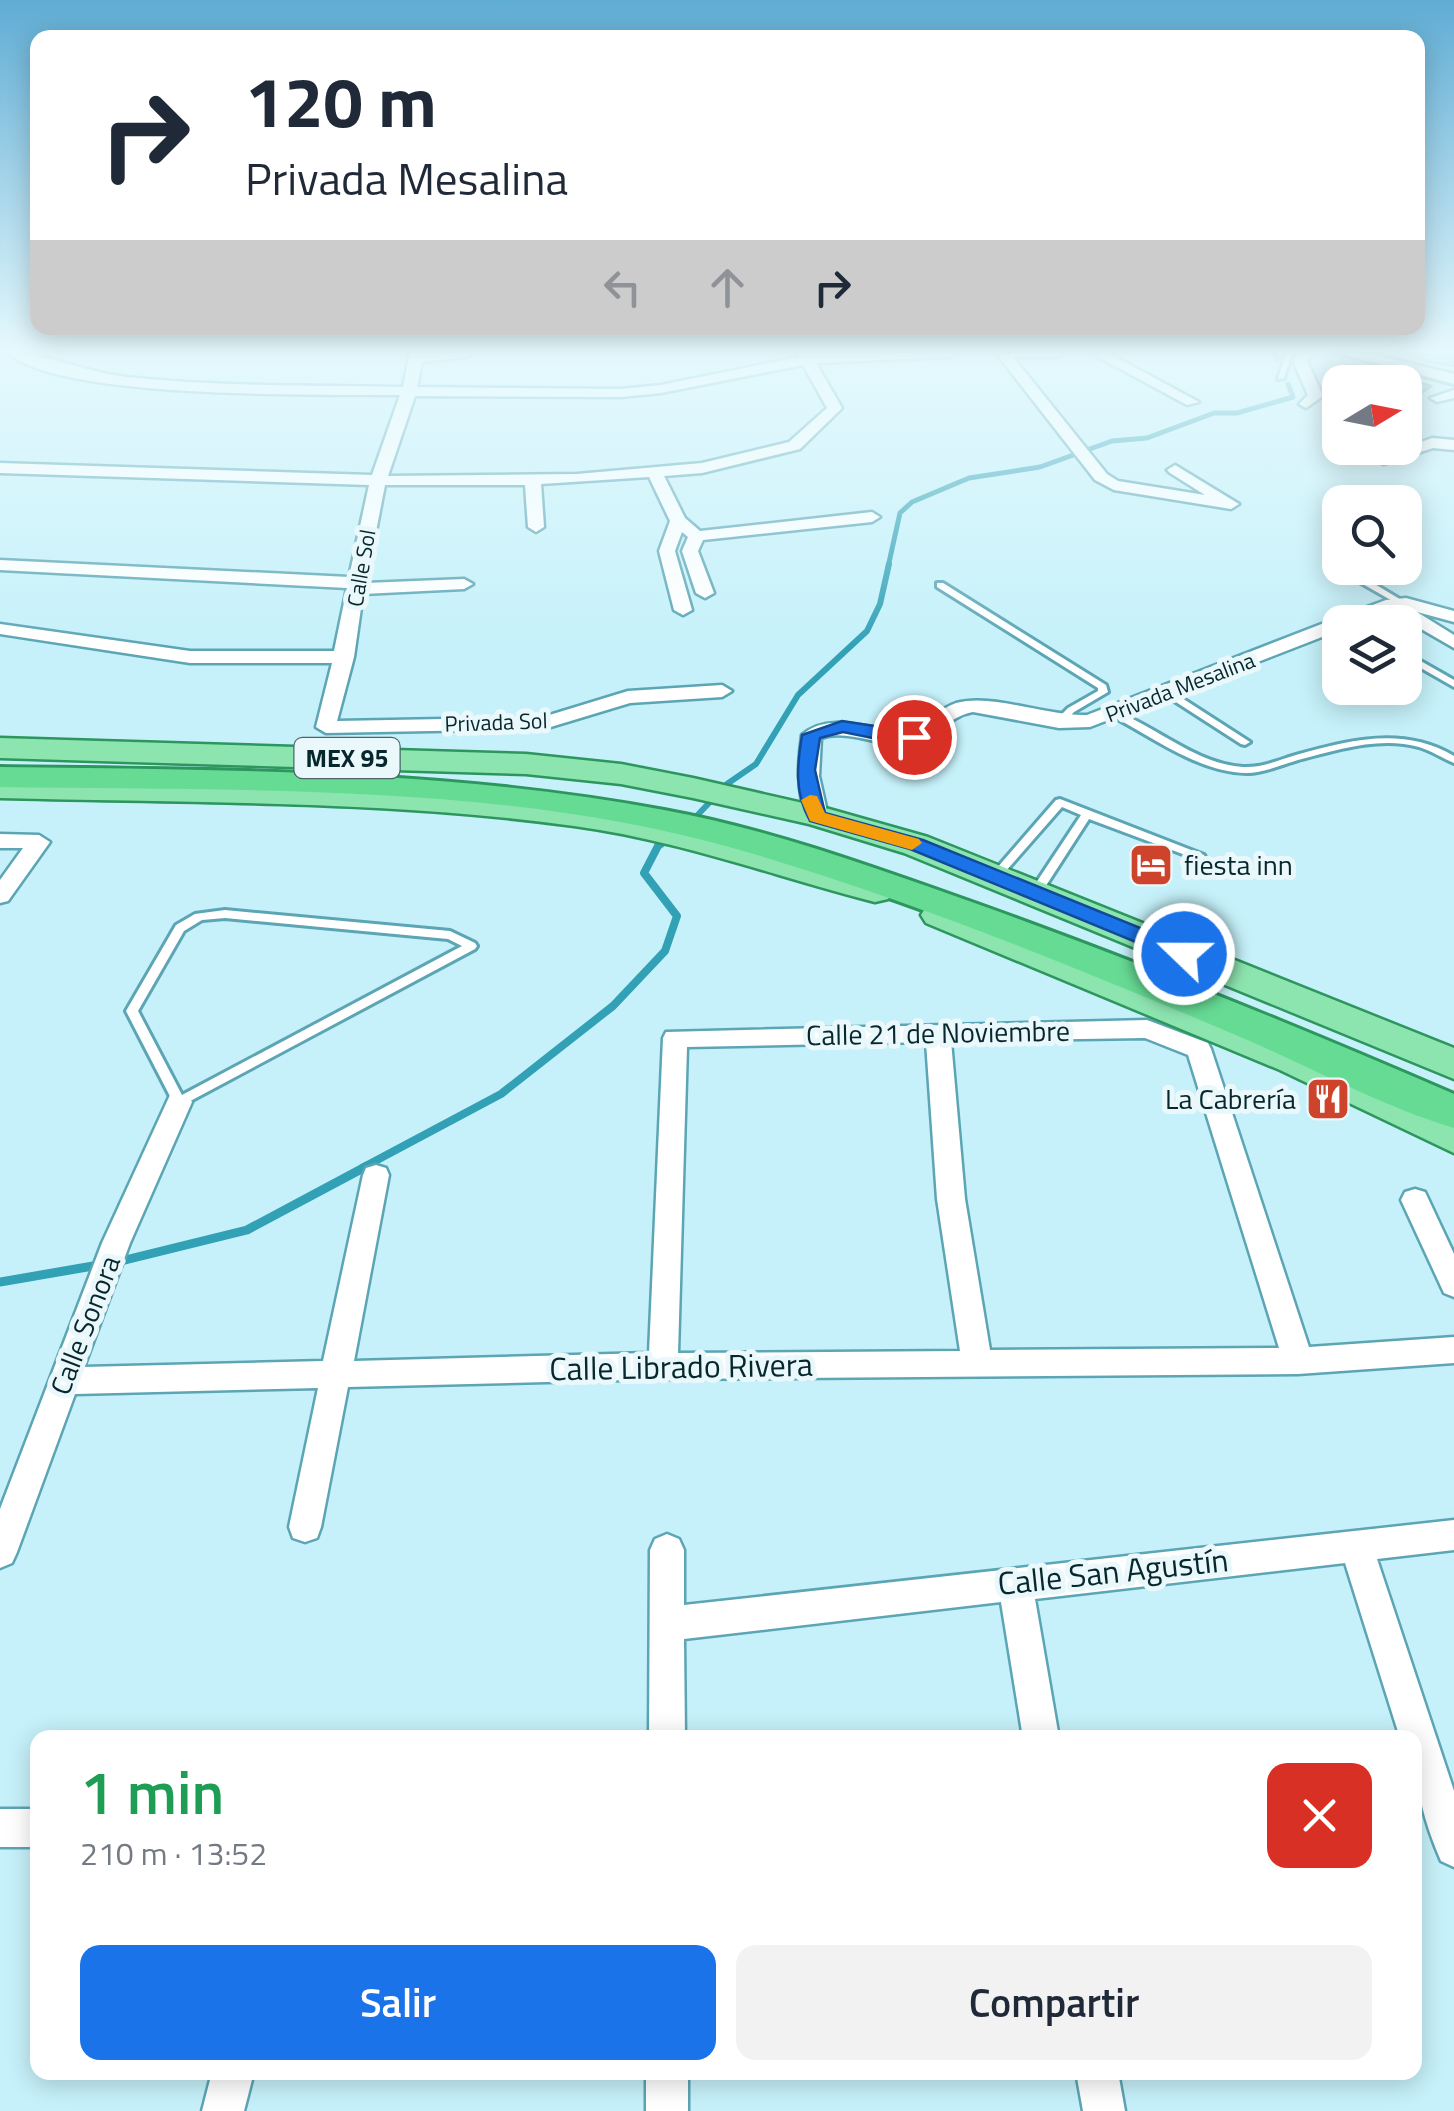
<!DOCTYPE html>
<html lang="es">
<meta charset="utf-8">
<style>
:root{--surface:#fff;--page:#f2f2f3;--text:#1f2937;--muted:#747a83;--accent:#1a73e8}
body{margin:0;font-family:"Titillium Web",sans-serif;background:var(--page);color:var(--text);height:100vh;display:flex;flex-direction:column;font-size:38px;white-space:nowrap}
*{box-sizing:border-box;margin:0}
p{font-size:32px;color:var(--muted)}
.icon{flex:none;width:55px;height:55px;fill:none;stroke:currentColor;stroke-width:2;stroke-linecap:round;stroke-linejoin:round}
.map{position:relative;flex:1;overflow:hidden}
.panel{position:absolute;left:30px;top:1730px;width:1392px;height:350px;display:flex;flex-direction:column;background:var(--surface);border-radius:20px;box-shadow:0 5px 25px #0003}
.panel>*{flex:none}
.banner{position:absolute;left:30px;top:30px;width:1395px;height:305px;border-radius:20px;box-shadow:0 5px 25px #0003;background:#fff;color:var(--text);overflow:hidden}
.needle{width:65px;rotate:80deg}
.fabs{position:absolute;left:1322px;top:365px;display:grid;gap:20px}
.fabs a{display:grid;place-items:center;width:100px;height:100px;border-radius:20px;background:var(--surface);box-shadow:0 5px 25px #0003;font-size:50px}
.pin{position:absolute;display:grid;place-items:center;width:85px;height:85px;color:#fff;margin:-42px;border:5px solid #fff;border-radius:50%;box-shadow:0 2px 10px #0007}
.me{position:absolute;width:110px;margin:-55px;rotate:292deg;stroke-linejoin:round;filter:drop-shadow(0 0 8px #0008)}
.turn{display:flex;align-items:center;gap:35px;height:210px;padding:0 50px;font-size:45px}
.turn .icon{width:130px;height:130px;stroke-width:2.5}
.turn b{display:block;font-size:70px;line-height:85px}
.lanes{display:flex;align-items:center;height:95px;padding:0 50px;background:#0003;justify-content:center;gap:50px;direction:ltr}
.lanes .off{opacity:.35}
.round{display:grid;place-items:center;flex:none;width:105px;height:105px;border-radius:20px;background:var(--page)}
.head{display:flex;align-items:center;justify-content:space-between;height:170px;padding:0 50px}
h1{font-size:60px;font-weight:600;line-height:75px;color:#1e9e55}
.button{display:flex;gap:20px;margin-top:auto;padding:20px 50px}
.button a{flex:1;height:115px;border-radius:20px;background:var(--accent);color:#fff;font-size:40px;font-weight:600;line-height:115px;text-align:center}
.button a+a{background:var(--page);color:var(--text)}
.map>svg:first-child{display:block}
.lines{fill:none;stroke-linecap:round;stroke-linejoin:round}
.stream-far3{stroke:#32a1b5;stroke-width:5}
.stream-far2{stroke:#32a1b5;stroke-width:6}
.stream-far1{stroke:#32a1b5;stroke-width:8}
.stream{stroke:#32a1b5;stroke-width:9}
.building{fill:#7bc8c5;stroke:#55a29f;stroke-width:2.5}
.service-casing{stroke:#5ca5b4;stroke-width:6}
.minor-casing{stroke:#5ca5b4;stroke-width:5}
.tertiary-casing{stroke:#5ca5b4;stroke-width:6}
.primary-casing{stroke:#2c965e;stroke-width:5}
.trunk-casing{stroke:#2c965e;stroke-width:6}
.service{fill:#fff;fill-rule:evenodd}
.minor{fill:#fff;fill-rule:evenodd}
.tertiary{fill:#fff;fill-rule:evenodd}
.primary{fill:#8ce4af;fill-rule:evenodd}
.trunk{fill:#66db94;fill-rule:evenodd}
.route{fill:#1a73e8;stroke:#114b97;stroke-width:2.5}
.slow{fill:#f59e0b}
.labels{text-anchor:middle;stroke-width:10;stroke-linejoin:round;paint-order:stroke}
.far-street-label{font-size:22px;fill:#06272d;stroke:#eaf8fb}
.shield{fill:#eaf8fb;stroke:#4a666b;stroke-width:2.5}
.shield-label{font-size:25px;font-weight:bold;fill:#06272d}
.poi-label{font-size:28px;fill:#06272d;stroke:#eaf8fb;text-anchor:start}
.street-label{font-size:28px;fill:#06272d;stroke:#eaf8fb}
.near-street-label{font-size:32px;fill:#06272d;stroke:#eaf8fb}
</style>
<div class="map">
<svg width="1454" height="2111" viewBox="0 0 1454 2111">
<rect width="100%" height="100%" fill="#c6f1fa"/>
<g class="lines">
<path class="stream-far3" d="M1274,353L1277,360
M888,567L900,513L912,502L969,478L1040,467L1112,441L1147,438L1214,413H1237L1293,397L1288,384"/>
<path class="stream-far2" d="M690,823L727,784L756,764L798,695L867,631L880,604L889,564"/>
<path class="stream-far1" d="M362,1168L501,1094L613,1006L665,951L677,916L644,873L658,846L670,837"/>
<path class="stream" d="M113,1263L247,1230L367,1166
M0,1282L99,1265"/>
</g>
<path class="building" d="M1405,353L1454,357V366L1429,362Z
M1410,383H1422L1431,386L1410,401L1405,399V386Z"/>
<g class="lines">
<defs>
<path id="service" d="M1286,353H1292L1284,378L1278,379Z
M1347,571H1353L1403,601L1396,603L1347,575Z
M937,583H943L1106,685L1108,692L1074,712L1062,724H1056V720L1068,708L1098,691V688L937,587Z
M1405,652L1454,680V687L1405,659Z
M1168,690L1171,691L1250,742L1245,745L1241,744L1165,695V691Z
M1115,711C1157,727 1196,764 1243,767C1261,768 1279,760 1296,755C1349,740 1404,726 1454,756V763C1442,758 1432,751 1419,747C1380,736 1336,750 1298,760C1281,765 1263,773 1246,773C1198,772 1153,737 1112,716L1110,714Z
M1060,799L1204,855L1205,857L1204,859H1196L1089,819L1038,898H1030L1028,895L1081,815L1062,807L998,880H990L988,878L990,876L1056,800Z
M225,910L450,931L475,943L477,946L475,949L179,1107L174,1105L173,1102L126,1011L176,925L195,914ZM225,918L448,939L462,946L182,1095L138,1011L184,931L202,920Z"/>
<path id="minor" d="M8,353C47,353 87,373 127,377C218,387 311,385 403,387L410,353H472L466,357L422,362L417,387L621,389L661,385L799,357L797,353H957L950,357L816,363L842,408L800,449L702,473L664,476L685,518L700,531L872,512L880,517L872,522L703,540L698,551L714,593L705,598L696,593L682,551L688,537L682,532L675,551L692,610L683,615L674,610L659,551L670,521L649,477L541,484L544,527L536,532L528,527L525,485H385L366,583L464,579L473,584L464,589L363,594L354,657L337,721L543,717L628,691L722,685L732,691L722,697L630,703L544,729L326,733L316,727L332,663H190L0,634V624L190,651H334L347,588L0,570V560L349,577L369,485L0,473V463L372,475L400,395C322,394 60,400 8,353ZM803,365L827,408L789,442L702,463L577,474L388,476L415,396L621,397L661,393Z
M996,353H1063L1057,357H1013L1107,474L1118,481L1205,495L1170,473L1167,470L1175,465L1239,504L1231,509L1114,490L1095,480Z
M1091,353H1108L1199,402L1187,405Z
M1300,353H1314L1307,361L1323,396L1306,408L1299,404L1308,395L1293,361Z
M1454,390V398L1437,402L1430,398Z
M1432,438L1454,440V450L1433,448L1383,464L1375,459Z
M1406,598L1454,611V622L1417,612L1454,635V648L1390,611L1358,622H1340V630L1090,727L1059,728L973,712C948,716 934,741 908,744C881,747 855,732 828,736L821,738L819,776L828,816L817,822L806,816C797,789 798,763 802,735C832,709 875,733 909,732C926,724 938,709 956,703C993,693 1044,716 1087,715L1337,618L1386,600Z
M0,834L39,835L50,842L8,901L0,903V880L23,848H0Z
M1147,1020L1208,1043L1211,1049L1309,1347L1454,1337V1363L1298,1374L663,1379L348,1387L321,1527L317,1538L305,1542L293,1538L289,1527L318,1388L75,1394L17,1552L12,1563L0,1568V1509L102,1243L170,1095H188L192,1102L130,1243L84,1367L323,1361L363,1175L366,1168L376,1165L386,1168L389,1175L354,1361L649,1353L663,1038L666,1032ZM1145,1038L1188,1055L1279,1348L990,1350L965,1199L951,1041ZM926,1042L937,1199L960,1351L678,1353L687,1047Z
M1415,1189L1425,1192L1454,1254V1297L1444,1293L1401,1200L1405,1192Z
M1454,1520V1550L1377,1559L1454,1791V1867L1441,1861C1422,1817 1415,1785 1415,1738H1400L1345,1563L1035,1599L1059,1738H1023L1001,1602L684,1639L685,1738H649L650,1550L655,1539L667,1534L679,1539L684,1550V1605Z
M0,1809H38V1847H0Z
M212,2072H254L244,2111H202Z
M646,2072H688V2111H646Z
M1076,2072H1118L1125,2111H1083Z"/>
<path id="tertiary" d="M1338,353H1367L1454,374V384Z"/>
<path id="primary" d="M0,738L526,754L621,764L693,778L829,809L928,837L1454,1048V1079L904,853L809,824L693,798L621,784L526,774L0,758Z
M0,778C192,783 387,777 578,806C684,822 785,853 888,883L893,891L888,899L875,902C774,876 678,840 574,826C384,800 191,803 0,798Z
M939,903L1308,1050L1454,1119V1153L1280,1070L926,923L921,915L926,907Z"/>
<path id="trunk" d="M0,767C222,770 445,769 664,810C773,830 878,869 983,906C1142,963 1299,1027 1454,1094V1128C1380,1106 1309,1066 1238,1036C1075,967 909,899 740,850C505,782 242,791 0,787Z"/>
</defs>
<use href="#service" class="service-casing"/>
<use href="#minor" class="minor-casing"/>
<use href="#tertiary" class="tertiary-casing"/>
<use href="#primary" class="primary-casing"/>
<use href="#trunk" class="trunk-casing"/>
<use href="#service" class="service"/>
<use href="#minor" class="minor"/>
<use href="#tertiary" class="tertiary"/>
<use href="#primary" class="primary"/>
<use href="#trunk" class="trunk"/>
</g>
<linearGradient id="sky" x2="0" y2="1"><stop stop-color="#5facd4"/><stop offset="0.54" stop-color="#e5f9fd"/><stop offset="1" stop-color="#e5f9fd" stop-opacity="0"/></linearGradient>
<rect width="1454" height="648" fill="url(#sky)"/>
<path class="route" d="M842,721L914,732L923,737L902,744L843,732L820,738L815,770L825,813L923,840L1192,949L1195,954L1192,959H1177L910,849L810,821C794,792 797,766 802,735Z"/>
<path class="slow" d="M810,795L817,796L825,813L919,839L922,843L912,850L810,821L801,800Z"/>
<defs>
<symbol id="hotel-square" viewBox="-11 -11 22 22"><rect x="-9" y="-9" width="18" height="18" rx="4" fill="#ce432b" stroke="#eaf8fb"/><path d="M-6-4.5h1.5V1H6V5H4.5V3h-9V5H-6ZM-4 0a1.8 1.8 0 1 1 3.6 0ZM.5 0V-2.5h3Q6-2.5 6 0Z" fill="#fff"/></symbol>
<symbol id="restaurant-square" viewBox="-11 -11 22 22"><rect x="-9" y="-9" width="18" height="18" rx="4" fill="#ce432b" stroke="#eaf8fb"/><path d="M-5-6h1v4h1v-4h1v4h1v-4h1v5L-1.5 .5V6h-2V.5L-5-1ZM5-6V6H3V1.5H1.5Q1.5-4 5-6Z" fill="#fff"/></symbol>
</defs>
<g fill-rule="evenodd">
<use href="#hotel-square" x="1126" y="840" width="50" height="50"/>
<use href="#restaurant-square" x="1303" y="1074" width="50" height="50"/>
</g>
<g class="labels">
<g class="far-street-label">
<text transform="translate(361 568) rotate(-80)" y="8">Calle Sol</text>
<text transform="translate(1180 687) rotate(-21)" y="8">Privada Mesalina</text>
<text transform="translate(496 722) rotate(-2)" y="8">Privada Sol</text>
</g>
<rect class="shield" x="294.5" y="738" width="105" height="40" rx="8"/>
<g class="shield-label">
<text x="347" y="767">MEX 95</text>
</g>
<g class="poi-label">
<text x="1184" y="875">fiesta inn</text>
<text x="1296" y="1109" text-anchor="end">La Cabrería</text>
</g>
<g class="street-label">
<text transform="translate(938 1033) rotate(-1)" y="10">Calle 21 de Noviembre</text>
<text transform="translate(85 1325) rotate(-69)" y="10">Calle Sonora</text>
</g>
<g class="near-street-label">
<text transform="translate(681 1367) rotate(-1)" y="11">Calle Librado Rivera</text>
<text transform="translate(1113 1572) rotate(-6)" y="11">Calle San Agustín</text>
</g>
</g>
</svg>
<div class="fabs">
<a><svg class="needle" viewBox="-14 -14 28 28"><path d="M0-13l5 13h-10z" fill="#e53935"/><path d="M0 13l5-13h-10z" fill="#747a83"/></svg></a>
<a><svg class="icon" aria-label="search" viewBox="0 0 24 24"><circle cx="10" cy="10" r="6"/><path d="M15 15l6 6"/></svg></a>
<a><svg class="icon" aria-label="layers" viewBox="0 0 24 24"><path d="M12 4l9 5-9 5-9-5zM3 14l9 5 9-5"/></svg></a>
</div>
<div class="pin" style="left:914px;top:737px;background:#d93025"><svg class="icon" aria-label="arrive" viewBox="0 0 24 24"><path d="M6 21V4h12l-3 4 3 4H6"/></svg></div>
<svg class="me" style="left:1184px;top:954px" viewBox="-20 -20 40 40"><circle r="17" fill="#1a73e8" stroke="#fff" stroke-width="3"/><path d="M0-11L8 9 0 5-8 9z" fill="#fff"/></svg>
<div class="banner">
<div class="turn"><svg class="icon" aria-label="right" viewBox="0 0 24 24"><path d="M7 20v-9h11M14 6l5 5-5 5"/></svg><div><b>120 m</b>Privada Mesalina</div></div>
<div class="lanes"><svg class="icon off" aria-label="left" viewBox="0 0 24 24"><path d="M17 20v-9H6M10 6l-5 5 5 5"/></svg><svg class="icon off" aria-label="ahead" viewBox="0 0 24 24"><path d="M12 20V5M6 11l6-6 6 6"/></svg><svg class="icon" aria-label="right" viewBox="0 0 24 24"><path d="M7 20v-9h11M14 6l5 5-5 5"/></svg></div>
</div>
<section class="panel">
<div class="head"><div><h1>1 min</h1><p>210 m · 13:52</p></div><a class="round" style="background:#d93025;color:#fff"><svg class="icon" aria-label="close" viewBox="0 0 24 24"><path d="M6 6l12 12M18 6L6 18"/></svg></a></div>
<div class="button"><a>Salir</a><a>Compartir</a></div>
</section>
</div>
